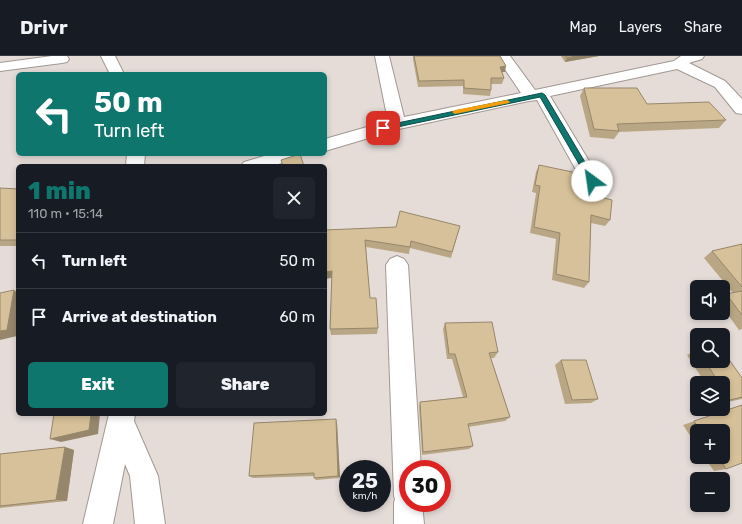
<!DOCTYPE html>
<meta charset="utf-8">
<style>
:root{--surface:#171b24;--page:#20242c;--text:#f1f3f6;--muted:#9ea1a6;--line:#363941;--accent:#0f766e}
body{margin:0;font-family:Rubik,sans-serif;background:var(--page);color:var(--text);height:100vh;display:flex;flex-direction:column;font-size:15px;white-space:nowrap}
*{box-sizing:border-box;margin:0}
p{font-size:13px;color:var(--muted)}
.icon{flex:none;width:22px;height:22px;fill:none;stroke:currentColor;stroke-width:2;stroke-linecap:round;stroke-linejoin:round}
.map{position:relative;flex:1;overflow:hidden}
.side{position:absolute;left:16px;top:108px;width:311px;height:252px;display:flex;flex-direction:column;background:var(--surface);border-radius:6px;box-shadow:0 2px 6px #0003}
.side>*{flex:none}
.hud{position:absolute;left:16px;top:16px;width:311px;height:84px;border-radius:6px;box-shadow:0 2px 6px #0003;background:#0f766e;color:#fff;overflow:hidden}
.buttons{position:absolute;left:690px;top:224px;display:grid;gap:8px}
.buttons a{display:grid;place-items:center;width:40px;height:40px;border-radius:6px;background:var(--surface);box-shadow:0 2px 6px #0003;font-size:20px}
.speed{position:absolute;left:339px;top:404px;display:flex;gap:8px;font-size:20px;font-weight:700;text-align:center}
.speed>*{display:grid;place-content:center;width:52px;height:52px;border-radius:50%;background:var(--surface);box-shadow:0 2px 6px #0003;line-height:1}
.speed small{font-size:10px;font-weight:400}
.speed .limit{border:6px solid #d22;background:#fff;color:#111}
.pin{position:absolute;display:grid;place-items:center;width:34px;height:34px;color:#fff;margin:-17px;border-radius:8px;box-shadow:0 2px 6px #0006}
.me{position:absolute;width:44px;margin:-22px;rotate:329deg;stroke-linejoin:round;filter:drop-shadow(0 0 3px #0008)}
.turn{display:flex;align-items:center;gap:14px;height:84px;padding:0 12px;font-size:18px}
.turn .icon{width:52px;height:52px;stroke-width:2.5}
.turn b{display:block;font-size:28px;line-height:34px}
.round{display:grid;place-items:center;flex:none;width:42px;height:42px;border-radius:6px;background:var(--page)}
.headline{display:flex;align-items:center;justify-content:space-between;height:68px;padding:0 12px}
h1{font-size:24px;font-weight:800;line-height:30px;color:var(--accent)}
.action{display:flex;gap:8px;margin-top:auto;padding:8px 12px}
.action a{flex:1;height:46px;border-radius:6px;background:var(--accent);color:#fff;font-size:16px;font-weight:800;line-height:46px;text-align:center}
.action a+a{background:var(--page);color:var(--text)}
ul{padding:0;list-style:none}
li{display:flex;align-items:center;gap:12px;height:56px;padding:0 12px;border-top:1px solid var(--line)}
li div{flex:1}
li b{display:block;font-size:15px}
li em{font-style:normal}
header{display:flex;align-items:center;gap:24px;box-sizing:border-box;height:56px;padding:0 20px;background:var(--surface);border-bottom:1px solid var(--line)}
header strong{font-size:19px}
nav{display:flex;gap:22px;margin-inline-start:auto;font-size:14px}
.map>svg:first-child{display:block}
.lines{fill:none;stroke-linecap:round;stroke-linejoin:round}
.minor-casing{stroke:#a09893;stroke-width:2}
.minor{fill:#fff;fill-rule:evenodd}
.wall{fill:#b9a684}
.shaded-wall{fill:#96876c}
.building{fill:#d7c19a;stroke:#96876c}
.route{fill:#0f766e;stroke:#0a4d48}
.slow{fill:#f59e0b}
</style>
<header>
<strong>Drivr</strong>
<nav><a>Map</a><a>Layers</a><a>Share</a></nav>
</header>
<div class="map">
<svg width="742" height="468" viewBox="0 0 742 468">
<rect width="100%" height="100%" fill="#e5dcd8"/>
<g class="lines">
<defs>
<path id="minor" d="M52,0H67L69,3L67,6L62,7L0,15V7Z
M101,0H115L124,18H110Z
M375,0H389L404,61L521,37L496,0H510L535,34L674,5L681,0H704L702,3L689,7L725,25L742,43V58L736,57L715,31L677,13L550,40L601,125L599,130L592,132L585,130L537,44L529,45L399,73L325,95V83L388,65Z
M127,98H145L144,110H126Z
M271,98H301L298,102L272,110H241L244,106Z
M397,200L404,203L408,209L421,413H408V447H422L424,468H394V447L395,443L394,440L386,209L390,203Z
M109,358H135L134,365L158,420L165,468H135L130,420L125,408L113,468H83Z"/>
</defs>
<use href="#minor" class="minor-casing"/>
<use href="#minor" class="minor"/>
</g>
<path class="wall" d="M413,0H500L505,16H502L504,22L502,28H491V34L490,40L463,38V30L418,31L413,3Z
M561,0H599L565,6Z
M584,32L647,48L726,64L719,72L619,76L614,83L590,81L580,40Z
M539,109L580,136L610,164L605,170L591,167L589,226L584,232L552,224L556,183L530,177L536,137L532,136L536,116Z
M0,132L18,133V190H0Z
M460,170L451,202L410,192L409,198L366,191L370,242L378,272L377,278L331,279L330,273L332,222L325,223V174Z
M742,188V273L739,274L723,252V240L726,238L733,237L704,202L712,195Z
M445,267L498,296L494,302H491L510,361L505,365L468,371L473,390L469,393L422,399L419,351L420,346L463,341L452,303H447L443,273Z
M697,294V305H723L742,322V343L723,347V327H705L687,299Z
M561,304L598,343L591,347L565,348L555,309Z
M742,349L726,413L714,415L704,401H723V375H697V390L683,369Z
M337,367L340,422L316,424L314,422V420L253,422L249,420Z
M65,391L74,394L67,445L0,452V398Z"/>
<path class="shaded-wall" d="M576,0H599L565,6L567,2Z
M506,10L505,16H498L500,11Z
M332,215L333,221L325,223V216Z
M14,234L18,237L17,280L0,284V275Z
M91,358H100L98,378L61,386L50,383Z
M336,363L337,367L340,422L338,420Z
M65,391L74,394L67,445L56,444Z"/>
<path class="building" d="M414,0H500L506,10L500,11L504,22H491V34L464,32V24L419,25Z
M566,0H576L567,2Z
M584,32H637L647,48L709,46L726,64L617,68L619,75L594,73Z
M300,98L304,110H283L281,104Z
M539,109L582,118L580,136L612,144L610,164L591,159L589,226L556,218L560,177L534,171L540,130L535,129Z
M0,132L18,133V184H0Z
M400,155L460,170L452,196L411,185L410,191L365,184L370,242H376L378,272L330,273L332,215L325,216V174L396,171Z
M742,188V231L712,195Z
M14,234L7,274L0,275V237Z
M742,235V259L726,238Z
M492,266L498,296L489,297L510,361L468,368L473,390L423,396L420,346L467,341L455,298H449L445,267Z
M723,295L742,322V341L730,344L723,333V327H719L705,305H723Z
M561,304H586L598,343L572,344Z
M742,349V407L726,413L718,401H723V375H700L694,365Z
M54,358H91L89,374L50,383Z
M336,363L338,420L314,422V417L249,420L254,367Z
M65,391L56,444L0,450V398Z"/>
<path class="route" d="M542,37L545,39L595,123V127H590L540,41L383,74L379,72L383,70Z"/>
<path class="slow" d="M507,44L510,46L509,47L455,58L452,56L455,54Z"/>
</svg>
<div class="buttons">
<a><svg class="icon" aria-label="sound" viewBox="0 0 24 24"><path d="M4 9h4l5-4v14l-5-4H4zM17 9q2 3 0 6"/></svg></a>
<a><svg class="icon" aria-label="search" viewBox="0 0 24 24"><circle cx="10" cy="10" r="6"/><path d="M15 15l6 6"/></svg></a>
<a><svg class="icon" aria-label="layers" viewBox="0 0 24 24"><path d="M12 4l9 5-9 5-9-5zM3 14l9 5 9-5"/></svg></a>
<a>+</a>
<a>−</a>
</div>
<div class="speed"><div>25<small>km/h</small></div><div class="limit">30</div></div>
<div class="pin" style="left:383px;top:72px;background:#d93025"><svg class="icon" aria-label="arrive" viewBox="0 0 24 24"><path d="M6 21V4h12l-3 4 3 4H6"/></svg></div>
<svg class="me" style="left:592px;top:125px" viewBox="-20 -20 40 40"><circle r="19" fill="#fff"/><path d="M0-13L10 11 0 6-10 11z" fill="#0f766e"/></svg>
<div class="hud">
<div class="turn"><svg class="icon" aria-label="left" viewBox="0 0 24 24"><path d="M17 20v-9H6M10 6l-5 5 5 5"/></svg><div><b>50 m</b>Turn left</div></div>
</div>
<section class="side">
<div class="headline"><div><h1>1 min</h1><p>110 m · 15:14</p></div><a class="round"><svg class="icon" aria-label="close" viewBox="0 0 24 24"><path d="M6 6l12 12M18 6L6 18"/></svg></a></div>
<ul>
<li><svg class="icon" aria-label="left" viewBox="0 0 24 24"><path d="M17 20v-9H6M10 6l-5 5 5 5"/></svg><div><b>Turn left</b></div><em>50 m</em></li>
<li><svg class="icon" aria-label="arrive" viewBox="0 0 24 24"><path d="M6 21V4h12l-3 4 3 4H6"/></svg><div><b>Arrive at destination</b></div><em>60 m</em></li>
</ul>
<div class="action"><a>Exit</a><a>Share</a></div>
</section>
</div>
